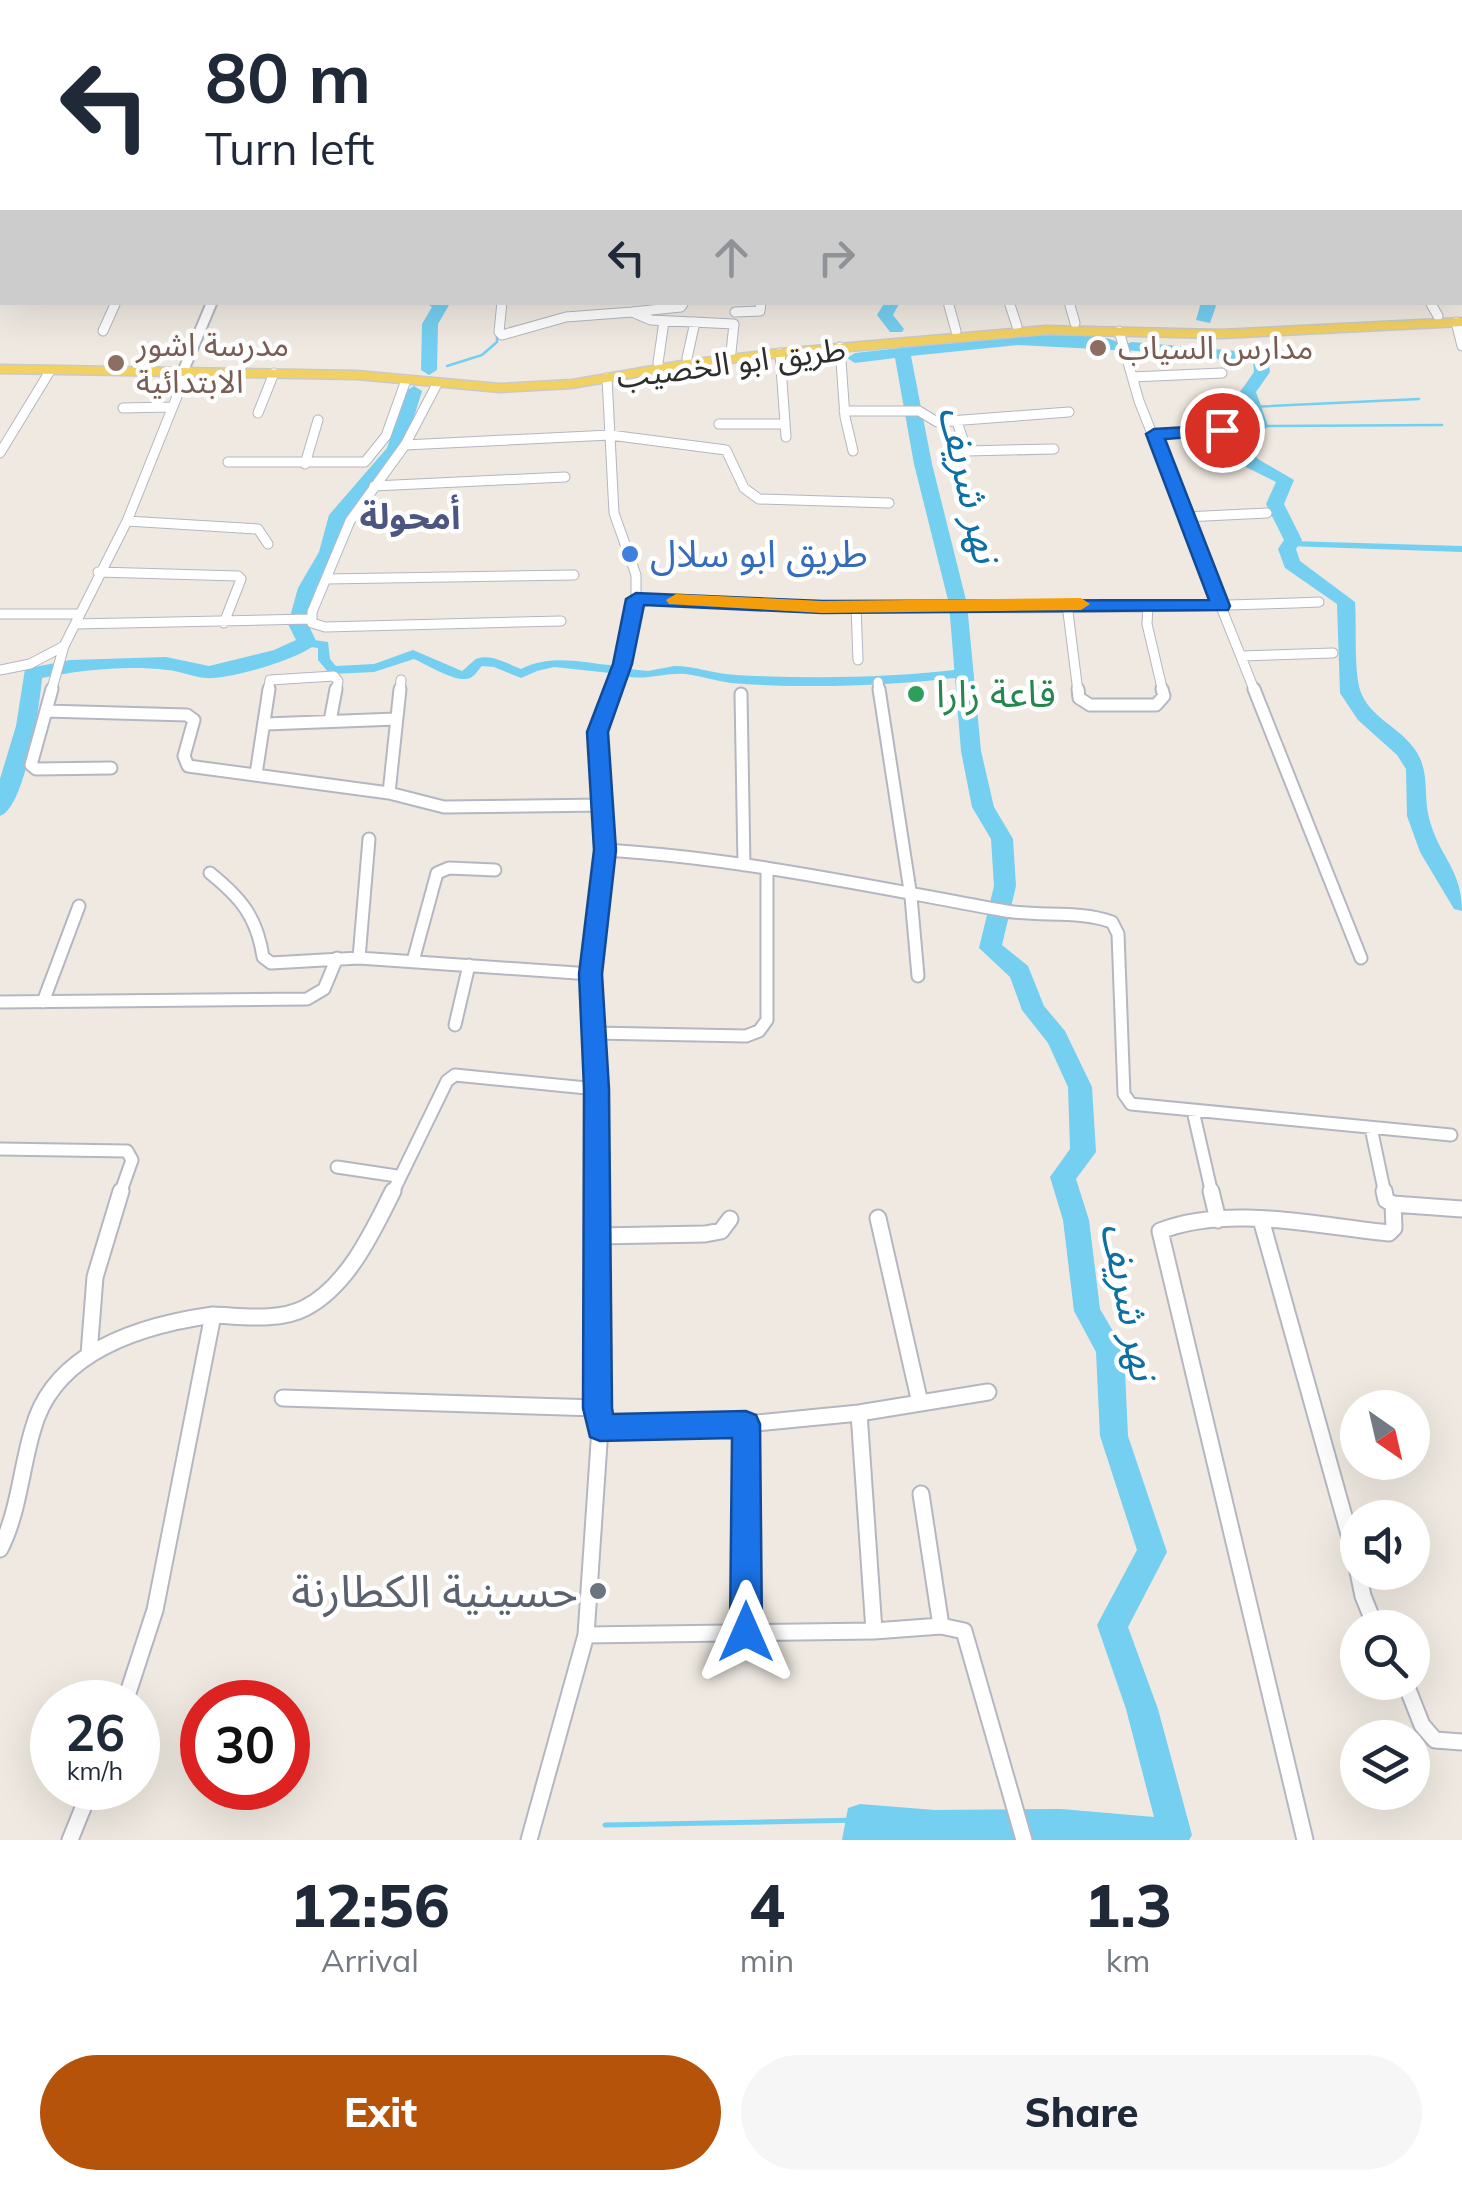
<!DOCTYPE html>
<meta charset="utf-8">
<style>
:root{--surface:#fff;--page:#f6f6f7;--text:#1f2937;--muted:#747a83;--accent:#b45309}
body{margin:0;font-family:Mulish,"Noto Sans Arabic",sans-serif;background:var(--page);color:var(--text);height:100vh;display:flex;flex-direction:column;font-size:38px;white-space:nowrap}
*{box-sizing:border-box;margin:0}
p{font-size:32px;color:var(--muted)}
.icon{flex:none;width:55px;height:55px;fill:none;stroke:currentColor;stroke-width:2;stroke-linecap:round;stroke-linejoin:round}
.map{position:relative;height:1840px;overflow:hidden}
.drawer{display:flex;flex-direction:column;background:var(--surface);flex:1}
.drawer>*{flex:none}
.banner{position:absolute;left:0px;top:0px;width:1462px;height:305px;box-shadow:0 10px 40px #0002;background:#fff;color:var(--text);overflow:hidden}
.needle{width:65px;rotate:146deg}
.buttons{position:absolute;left:1340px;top:1390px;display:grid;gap:20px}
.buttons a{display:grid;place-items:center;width:90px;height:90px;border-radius:50%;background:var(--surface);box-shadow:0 10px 40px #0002;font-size:50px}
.speed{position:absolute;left:30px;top:1680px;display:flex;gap:20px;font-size:50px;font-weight:700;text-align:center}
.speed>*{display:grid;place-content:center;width:130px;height:130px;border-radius:50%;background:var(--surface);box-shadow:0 10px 40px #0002;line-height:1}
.speed small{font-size:25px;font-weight:400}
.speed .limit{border:15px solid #d22;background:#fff;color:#111}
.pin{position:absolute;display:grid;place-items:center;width:85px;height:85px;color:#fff;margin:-42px;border:5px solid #fff;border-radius:50%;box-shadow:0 2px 10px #0007}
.me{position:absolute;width:110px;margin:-55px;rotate:0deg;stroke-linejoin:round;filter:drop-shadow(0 0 8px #0008)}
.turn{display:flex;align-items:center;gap:35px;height:210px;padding:0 40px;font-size:45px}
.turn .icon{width:130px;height:130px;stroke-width:2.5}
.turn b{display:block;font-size:70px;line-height:85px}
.lanes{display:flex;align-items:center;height:95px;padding:0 40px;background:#0003;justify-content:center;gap:50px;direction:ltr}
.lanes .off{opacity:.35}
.eta{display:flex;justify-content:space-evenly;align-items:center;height:170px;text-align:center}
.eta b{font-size:60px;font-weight:800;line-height:70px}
.button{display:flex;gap:20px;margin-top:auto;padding:20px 40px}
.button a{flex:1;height:115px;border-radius:60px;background:var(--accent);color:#fff;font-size:40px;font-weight:800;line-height:115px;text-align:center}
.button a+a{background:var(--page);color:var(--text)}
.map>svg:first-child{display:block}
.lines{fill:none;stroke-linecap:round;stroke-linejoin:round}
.stream-far1{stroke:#75cff0;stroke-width:2.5}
.stream{stroke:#75cff0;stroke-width:5}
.canal{fill:#75cff0;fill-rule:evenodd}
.river{fill:#75cff0;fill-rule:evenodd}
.street-far3-casing{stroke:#b4b7c1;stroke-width:9}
.street-far2-casing{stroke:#b4b7c1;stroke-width:11}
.street-far1-casing{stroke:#b4b7c1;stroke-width:15}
.street-casing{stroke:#b4b7c1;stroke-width:19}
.secondary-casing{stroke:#b4b7c1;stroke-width:4}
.primary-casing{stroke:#c9c9c9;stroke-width:3}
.street-far3{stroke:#fff;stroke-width:6}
.street-far2{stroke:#fff;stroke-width:9}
.street-far1{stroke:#fff;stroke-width:11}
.street{stroke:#fff;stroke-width:15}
.secondary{fill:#fff;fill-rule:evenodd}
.primary{fill:#f2d163;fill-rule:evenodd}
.route{fill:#1a73e8;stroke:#114b97;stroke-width:2.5}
.slow{fill:#f59e0b}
.education-dot{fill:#8d6e63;stroke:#fff;stroke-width:4}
.shop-dot{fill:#3f7fe0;stroke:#fff;stroke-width:4}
.leisure-dot{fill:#2e9e5b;stroke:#fff;stroke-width:4}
.worship-dot{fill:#6b7280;stroke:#fff;stroke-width:4}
.labels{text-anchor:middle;stroke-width:9;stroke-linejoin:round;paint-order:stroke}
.far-education-label{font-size:32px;fill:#785e54;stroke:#fff;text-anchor:start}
.far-street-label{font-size:32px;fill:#2e2e2e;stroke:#fff}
.far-quarter-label{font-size:35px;font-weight:bold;fill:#4d5680;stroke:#fff}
.shop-label{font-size:38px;fill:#366cbe;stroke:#fff;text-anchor:start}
.leisure-label{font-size:38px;fill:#27864d;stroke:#fff;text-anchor:start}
.water-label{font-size:40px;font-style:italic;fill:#0d6fa3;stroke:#fff}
.near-worship-label{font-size:45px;fill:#5b616d;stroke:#fff;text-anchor:end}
</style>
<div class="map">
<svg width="1462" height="1840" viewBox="0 0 1462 1840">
<rect width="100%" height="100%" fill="#efe9e1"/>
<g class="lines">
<path class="stream-far1" d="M447,366L482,355L497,342V333
M1251,407L1419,399
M1260,426L1442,425"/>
<path class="stream" d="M605,1825L860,1820"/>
<path class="canal" d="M1291,541L1462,546V552L1287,546V542Z
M307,639L328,642L330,659L336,666L374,664L413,650L462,671C464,670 474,660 476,659C490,653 508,664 521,669C550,654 579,662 610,665L616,669L610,673L554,667L537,671L521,678L494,667L482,666C478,670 475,676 470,678C457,684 426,664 414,659L374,672L333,674L329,673L318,660V648L303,646L301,643L303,640Z
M674,666C695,666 715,674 736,675C812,679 888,678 963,669L969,673L963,677C887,686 808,689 731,683C716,681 701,676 686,674C665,672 646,681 625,676L623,673L629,669L648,671Z"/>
<path class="river" d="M932,0H944L945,2H933Z
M424,302L449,305L438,324L437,370L429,375L421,370L422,324L432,307Z
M885,302H900L893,315L904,329L902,332H890L877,315Z
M1198,302H1213L1216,306L1210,323L1196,320L1200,306Z
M1018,335C1045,335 1101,330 1123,345L1115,350L1018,345L911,356L932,464L967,604L981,751L994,807L1013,839L1016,886L1002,945L1028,966L1044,1006L1065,1031L1092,1087L1096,1152L1076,1179L1089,1220L1100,1309L1124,1350L1128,1436L1167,1552L1128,1627L1158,1709L1192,1835L1189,1840H842L848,1808L860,1804L935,1810L1061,1809L1154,1817L1126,1709L1097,1625L1137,1550L1100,1436L1096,1352L1074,1311L1063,1220L1050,1177L1070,1149L1068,1087L1048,1043L1022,1010L1010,977L979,948L994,886L991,839L972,807L961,751L949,604L914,464L895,358L855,363L847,358L855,353Z
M1132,342L1260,353L1268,358L1270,372L1256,392L1268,426L1248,448L1258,459L1294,480L1284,504L1302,540L1296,549L1300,561L1355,602C1357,625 1353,676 1362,695C1373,719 1402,729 1416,751C1430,773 1423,793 1429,818C1439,857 1462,869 1462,911L1454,909L1420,852L1407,816L1406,769L1397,755L1358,720L1340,693L1337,604L1285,568L1278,549L1284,540L1266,504L1276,482L1246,467L1230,447L1251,425L1240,392L1254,372L1253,362L1126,350V344Z
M414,386L422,391L404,449L347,516L337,552L316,588L308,624L317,643C301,659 228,680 206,678C193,677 180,671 167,670C127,665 80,670 42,678C40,704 25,808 0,816V779L16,726L25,669L70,660L166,657L209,666L274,650L296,640L288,624L298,588L319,552L329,515L387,448L406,391Z"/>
<defs>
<path id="street-far3" d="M1262,1L1317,2
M1460,144L1462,148"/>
<path id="street-far2" d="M502,302L499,332L502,335L566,317L632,312L651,320L734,324L731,352
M948,302L956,331
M1009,302L1017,326
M1069,302L1075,323
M1430,302L1438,316
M632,312L681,307L684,302
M735,312L760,311L761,302
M1456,322L1462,346
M103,331L116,302
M1119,331L1139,401L1255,692
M840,347L845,417L853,451
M780,353L786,437
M687,358L695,322
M658,363L664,321
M1132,377L1222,373
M607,378L614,513L636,575V599L612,692
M437,384L405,445L350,521L312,612V623L325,627L561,621
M123,408L172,407
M844,411H919L937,422L1069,412
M258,413L274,373
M957,422L967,451L1054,449
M719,424H785
M1154,434L1222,430
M405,445L610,435L726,450L744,488L759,499L889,503
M0,453L50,371
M228,462H365L386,436L406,380
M305,464L318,420
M374,486L565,477
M1185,517L1267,513
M127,521L258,529L268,544
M98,572L238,576L241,579L224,623
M326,579L574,575
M636,599C863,609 1092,611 1319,602
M1067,604L1078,692
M1148,606L1147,624L1163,692
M856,607L858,660
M0,614H79
M75,624L310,619
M1241,656L1333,653
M0,670L30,664L64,646
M878,682L879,692
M51,692L64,646L127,521L186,374
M268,692L270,680L334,676L338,681L336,692
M400,692L401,680"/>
<path id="street-far1" d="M52,689L31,765L36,769L111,768
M879,689L911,897L918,976
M1078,689L1079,698L1090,705H1156L1164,696L1162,689
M1254,689L1361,958
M741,694L744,865
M46,711L187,715L194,720L184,756L188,766L389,793L444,807L604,805
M330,721L336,689
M266,724L396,719
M256,774L269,689
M389,793L400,689
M605,850C740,858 873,887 1006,911C1042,917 1078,910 1112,922L1118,934L1124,1094L1131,1104L1451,1135
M210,873C241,898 257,917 263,957L271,963L359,958L591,974
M359,958L369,839
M413,961L437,873L449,868L495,870
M0,1002L307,999L324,989L337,958
M43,1002L79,906
M455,1025L469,965
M594,1033L746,1036L759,1031L767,1020V869
M1193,1111L1212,1194
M1371,1128L1385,1194
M0,1149L127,1151L132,1160L120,1194
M337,1167L397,1176
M392,1194L447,1081L455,1075L597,1089
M598,1194L591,974L605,850L598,733L613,689"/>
<path id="street" d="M1211,1191L1218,1220
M1384,1191L1386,1200L1393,1204L1462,1209
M878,1218L920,1403
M1262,1223L1354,1552L1363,1596L1376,1628
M597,1236L705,1234L721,1231L730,1219
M89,1354L95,1277L121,1191
M283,1398L597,1408
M859,1413L874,1631
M746,1424V1633
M600,1428L746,1424L859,1413L988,1392
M921,1494L941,1626
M0,1549C19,1512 21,1468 33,1429C54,1351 142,1325 213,1315
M586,1635L874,1631L941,1626L964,1631L1024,1840
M1405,1682L1422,1725L1435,1740L1462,1742
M125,1702L155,1610L213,1315C242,1316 278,1322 305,1308C348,1286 373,1231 393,1191
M70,1840L91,1788
M529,1840L586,1635L600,1428L598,1191
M1305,1840L1160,1231C1229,1204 1317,1226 1389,1233L1394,1228L1393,1204"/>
<path id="secondary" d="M296,0H304L303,2H295Z
M207,302H217L189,369L180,371L179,369Z"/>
<path id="primary" d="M1462,318V326L1221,338L1046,334L780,357L687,368L572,388L500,392L357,379L0,373V365L357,371L500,384L572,380L687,360L780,349L1046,326L1221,330Z"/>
</defs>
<use href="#street-far3" class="street-far3-casing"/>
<use href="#street-far2" class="street-far2-casing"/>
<use href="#street-far1" class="street-far1-casing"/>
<use href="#street" class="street-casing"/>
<use href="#secondary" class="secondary-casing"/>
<use href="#primary" class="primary-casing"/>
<use href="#street-far3" class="street-far3"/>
<use href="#street-far2" class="street-far2"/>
<use href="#street-far1" class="street-far1"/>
<use href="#street" class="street"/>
<use href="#secondary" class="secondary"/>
<use href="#primary" class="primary"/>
</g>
<path class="route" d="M1222,425L1228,427V434L1165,439L1230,606L1228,610L822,613L644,605L632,664L608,732L616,850L602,974L609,1089L612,1408L613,1414L746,1411L756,1415L760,1424L762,1632L757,1643L746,1648L735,1643L730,1632L732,1438L600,1441L590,1437L583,1408L584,1089L579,974L594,850L587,732L613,664L626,599L636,593L822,601L1209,600L1146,434L1154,429Z"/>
<path class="slow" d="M676,594L822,601L1081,598L1090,604L1081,610L822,613L669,604L666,600Z"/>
<g class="education-dot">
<circle cx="1098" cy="348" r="10"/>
<circle cx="116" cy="363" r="10"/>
</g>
<circle class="shop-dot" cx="630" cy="554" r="10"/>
<circle class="leisure-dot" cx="916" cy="694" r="10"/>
<circle class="worship-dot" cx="598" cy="1591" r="10"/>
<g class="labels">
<g class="far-education-label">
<text x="136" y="356">مدرسة اشور<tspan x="136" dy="37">الابتدائية</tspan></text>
<text x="1118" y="359">مدارس السياب</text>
</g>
<g class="far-street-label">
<text transform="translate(731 363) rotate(-7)" y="11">طريق ابو الخصيب</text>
</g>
<g class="far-quarter-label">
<text x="410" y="529">أمحولة</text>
</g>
<g class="shop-label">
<text x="650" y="567">طريق ابو سلال</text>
</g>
<g class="leisure-label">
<text x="936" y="707">قاعة زارا</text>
</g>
<g class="water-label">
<text transform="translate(970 484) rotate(77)" y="14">نهر شريف</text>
<text transform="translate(1130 1301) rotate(79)" y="14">نهر شريف</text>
</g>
<g class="near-worship-label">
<text x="578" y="1607">حسينية الكطارنة</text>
</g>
</g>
</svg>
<div class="buttons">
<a><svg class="needle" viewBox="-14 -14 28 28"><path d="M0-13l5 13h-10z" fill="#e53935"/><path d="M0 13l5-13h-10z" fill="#747a83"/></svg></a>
<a><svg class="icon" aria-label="sound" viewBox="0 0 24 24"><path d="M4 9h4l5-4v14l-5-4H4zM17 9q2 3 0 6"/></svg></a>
<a><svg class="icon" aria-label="search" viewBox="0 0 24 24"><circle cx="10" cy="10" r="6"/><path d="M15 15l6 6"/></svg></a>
<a><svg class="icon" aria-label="layers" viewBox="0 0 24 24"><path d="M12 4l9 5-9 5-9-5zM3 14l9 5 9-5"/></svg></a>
</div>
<div class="speed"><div>26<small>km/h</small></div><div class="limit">30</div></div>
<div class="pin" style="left:1222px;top:430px;background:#d93025"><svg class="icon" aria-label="arrive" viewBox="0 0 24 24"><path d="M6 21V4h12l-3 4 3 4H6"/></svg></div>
<svg class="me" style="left:746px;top:1632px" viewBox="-20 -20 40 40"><path d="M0-17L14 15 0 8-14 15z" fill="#1a73e8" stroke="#fff" stroke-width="4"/></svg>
<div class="banner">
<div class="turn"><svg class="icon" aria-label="left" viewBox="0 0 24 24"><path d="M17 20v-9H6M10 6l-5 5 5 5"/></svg><div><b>80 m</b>Turn left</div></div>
<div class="lanes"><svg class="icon" aria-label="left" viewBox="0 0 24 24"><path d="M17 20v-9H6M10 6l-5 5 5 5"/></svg><svg class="icon off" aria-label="ahead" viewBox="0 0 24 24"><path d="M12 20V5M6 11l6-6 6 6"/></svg><svg class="icon off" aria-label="right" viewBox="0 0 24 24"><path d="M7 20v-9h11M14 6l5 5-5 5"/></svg></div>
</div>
</div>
<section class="drawer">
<div class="eta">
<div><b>12:56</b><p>Arrival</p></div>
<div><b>4</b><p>min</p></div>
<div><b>1.3</b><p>km</p></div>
</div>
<div class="button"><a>Exit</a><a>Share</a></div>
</section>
